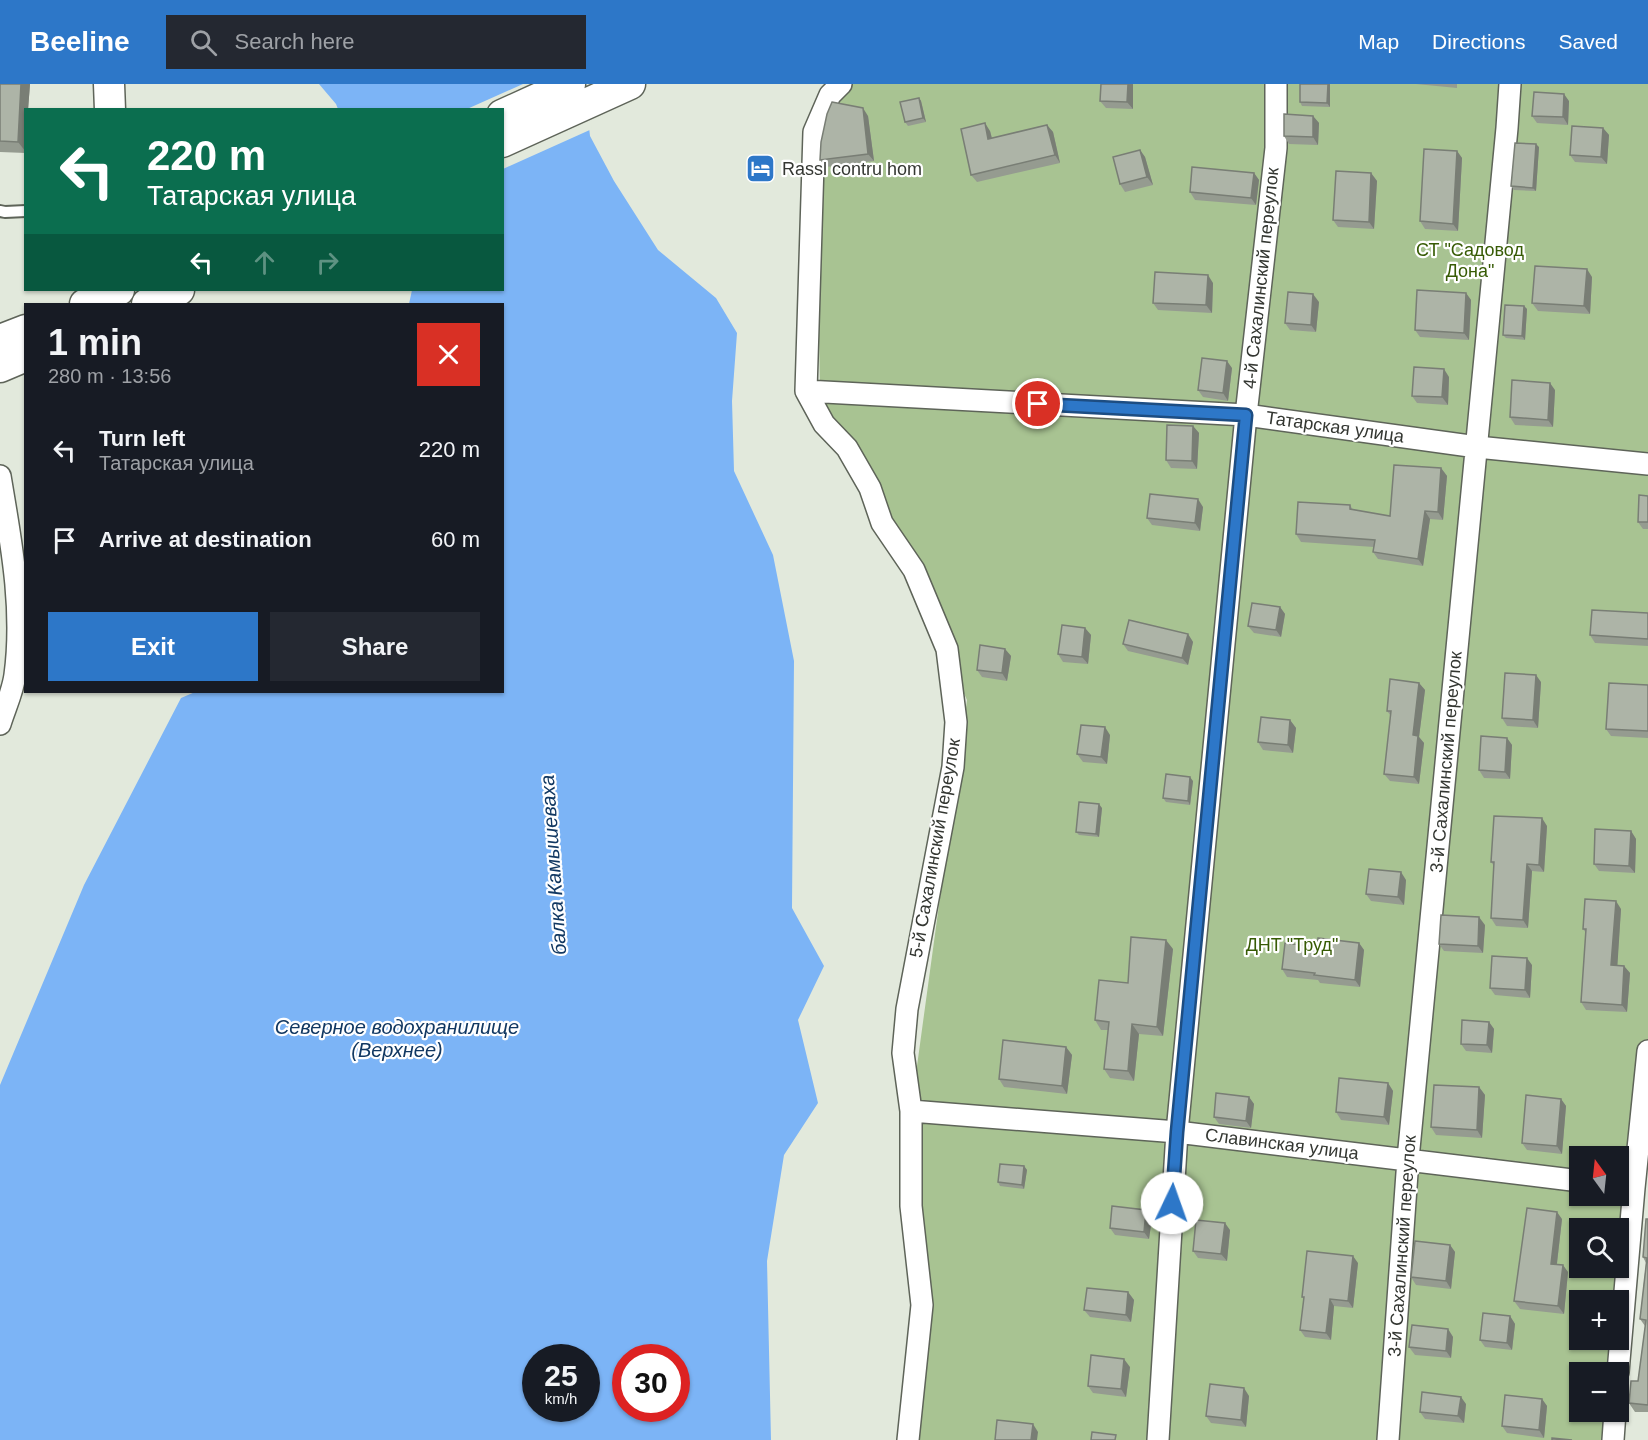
<!DOCTYPE html>
<meta charset="utf-8">
<style>
:root{--surface:#171b24;--page:#242831;--text:#f1f3f6;--muted:#9ea1a6;--accent:#2d77c8}
body{margin:0;font-family:Helvetica,sans-serif;background:var(--page);color:var(--text);height:100vh;display:flex;flex-direction:column;font-size:22px;white-space:nowrap}
*{box-sizing:border-box;margin:0}
p{font-size:20px;color:var(--muted)}
.icon{flex:none;width:33px;height:33px;fill:none;stroke:currentColor;stroke-width:2;stroke-linecap:round;stroke-linejoin:round}
.map{position:relative;flex:1;overflow:hidden}
.panel{position:absolute;left:24px;top:219px;width:480px;height:390px;display:flex;flex-direction:column;background:var(--surface);border-radius:0px;box-shadow:0 2px 4px #0004}
.panel>*{flex:none}
.guide{position:absolute;left:24px;top:24px;width:480px;height:183px;border-radius:0px;box-shadow:0 2px 4px #0004;background:#0b6e4f;color:#fff;overflow:hidden}
.needle{width:39px;rotate:345deg}
.controls{position:absolute;left:1569px;top:1062px;display:grid;gap:12px}
.controls a{display:grid;place-items:center;width:60px;height:60px;border-radius:0px;background:var(--surface);box-shadow:0 2px 4px #0004;font-size:30px}
.speed{position:absolute;left:522px;top:1260px;display:flex;gap:12px;font-size:30px;font-weight:700;text-align:center}
.speed>*{display:grid;place-content:center;width:78px;height:78px;border-radius:50%;background:var(--surface);box-shadow:0 2px 4px #0004;line-height:1}
.speed small{font-size:15px;font-weight:400}
.speed .limit{border:9px solid #d22;background:#fff;color:#111}
.pin{position:absolute;display:grid;place-items:center;width:51px;height:51px;color:#fff;margin:-26px;border:3px solid #fff;border-radius:50%;box-shadow:0 2px 6px #0007}
.me{position:absolute;width:66px;margin:-33px;rotate:3deg;stroke-linejoin:round;filter:drop-shadow(0 0 4px #0008)}
.turn{display:flex;align-items:center;gap:21px;height:126px;padding:0 24px;font-size:27px}
.turn .icon{width:78px;height:78px;stroke-width:2.5}
.turn b{display:block;font-size:42px;line-height:51px}
.lanes{display:flex;align-items:center;height:57px;padding:0 24px;background:#0003;justify-content:center;gap:30px;direction:ltr}
.lanes .off{opacity:.35}
.round{display:grid;place-items:center;flex:none;width:63px;height:63px;border-radius:0px;background:var(--page)}
.overview{display:flex;align-items:center;justify-content:space-between;height:102px;padding:0 24px}
h1{font-size:36px;font-weight:700;line-height:45px}
.primary-button{display:flex;gap:12px;margin-top:auto;padding:12px 24px}
.primary-button a{flex:1;height:69px;border-radius:0px;background:var(--accent);color:#fff;font-size:24px;font-weight:700;line-height:69px;text-align:center}
.primary-button a+a{background:var(--page);color:var(--text)}
ul{padding:0;list-style:none}
li{display:flex;align-items:center;gap:18px;height:90px;padding:0 24px}
li div{flex:1}
li b{display:block;font-size:22px}
li em{font-style:normal}
header{display:flex;align-items:center;gap:36px;box-sizing:border-box;height:84px;padding:0 30px;background:var(--accent);color:#fff}
header strong{font-size:28px}
nav{display:flex;gap:33px;margin-inline-start:auto;font-size:21px}
.search{width:420px;height:54px;background:var(--page);display:flex;align-items:center;gap:15px;box-sizing:border-box;padding:0 21px;border-radius:0px;color:var(--muted);font-size:22px}
.map>svg:first-child{display:block}
.green{fill:#a8c392;fill-rule:evenodd}
.water{fill:#7cb4f6;fill-rule:evenodd}
.pier{fill:#e2e9dc}
.lines{fill:none;stroke-linecap:round;stroke-linejoin:round}
.lane-casing{stroke:#5e6459;stroke-width:14}
.street-casing{stroke:#5e6459;stroke-width:24}
.secondary-casing{stroke:#5e6459;stroke-width:33}
.lane{stroke:#fff;stroke-width:10}
.street{stroke:#fff;stroke-width:21}
.secondary{stroke:#fff;stroke-width:30}
.wall{fill:#959b90}
.shaded-wall{fill:#797e75}
.building{fill:#adb4a7;stroke:#797e75;stroke-width:1.5}
.route-casing{stroke:#1d4d82;stroke-width:15}
.route{stroke:#2d77c8;stroke-width:10}
.labels{text-anchor:middle;stroke-width:4.5;stroke-linejoin:round;paint-order:stroke}
.poi-label{font-size:18px;fill:#343732;stroke:#fff;text-anchor:start}
.park-label{font-size:18px;fill:#375b05;stroke:#fff}
.street-label{font-size:18px;fill:#343732;stroke:#fff}
.water-label{font-size:20px;font-style:italic;fill:#113862;stroke:#fff}
</style>
<header>
<strong>Beeline</strong>
<div class="search"><svg class="icon" aria-label="search" viewBox="0 0 24 24"><circle cx="10" cy="10" r="6"/><path d="M15 15l6 6"/></svg>Search here</div>
<nav><a>Map</a><a>Directions</a><a>Saved</a></nav>
</header>
<div class="map">
<svg width="1648" height="1356" viewBox="0 0 1648 1356">
<rect width="100%" height="100%" fill="#e2e9dc"/>
<path class="green" d="M839,0H1648V1020L1619,1325L1618,1288H1580V1328H1618L1615,1356H911L924,1151L914,1004L967,616L820,307L816,82ZM1580,1072H1618V1112H1580ZM1580,1144H1618V1184H1580ZM1580,1216H1618V1256H1580Z"/>
<path class="water" d="M319,0H584L590,52L614,97L658,166L716,214L737,249L732,317L734,387L773,471L794,577L792,824L824,882L798,936L818,1019L784,1071L767,1177L771,1356H0V1001L84,801L181,614L195,608H502V220H409L412,206H502V26L338,25L336,20ZM536,1274H586V1324H536ZM626,1274H676V1324H626Z"/>
<path class="pier" d="M523,0H587L592,45L503,85L502,26L467,25Z"/>
<g class="lines">
<defs>
<path id="lane" d="M0,127L5,128L26,127"/>
<path id="street" d="M841,0L830,11L814,48L806,307L824,340L847,364L870,404L882,439L914,486L947,565L956,638L953,683L907,925L903,969L911,1027V1122L922,1221L908,1356
M806,307L1246,331L1477,363L1648,380
M0,392C11,458 24,524 15,591C13,607 5,624 0,640
M911,1027L1177,1048L1580,1097
M1618,1288L1634,1104L1648,967
M1158,1356L1177,1048L1246,331L1276,64V0
M1388,1356L1408,1075L1507,44L1510,0
M1613,1356L1615,1328"/>
<path id="secondary" d="M109,0L110,26
M502,31L570,0
M502,58L630,0
M85,220L119,206
M147,220L179,206
M0,256L26,246
M0,283L26,272"/>
</defs>
<use href="#lane" class="lane-casing"/>
<use href="#street" class="street-casing"/>
<use href="#secondary" class="secondary-casing"/>
<use href="#lane" class="lane"/>
<use href="#street" class="street"/>
<use href="#secondary" class="secondary"/>
</g>
<path class="wall" d="M0,0H30L28,26H26V69L0,68Z
M1101,0H1133V25L1106,24L1100,17Z
M1300,0H1330V23L1302,22L1300,18Z
M1416,0H1457V4Z
M919,14L921,17L926,38L908,42L905,38Z
M1569,17L1568,41L1537,39L1532,32Z
M868,32L874,77L826,83L820,76Z
M1313,32L1319,39L1318,61L1289,60L1284,52Z
M1047,41L1053,48L1060,79L977,98L971,91L990,47L992,54Z
M1603,44L1609,51L1607,80L1575,78L1570,71Z
M1539,63L1536,107L1514,106L1511,102Z
M1140,66L1145,73L1153,101L1125,108L1120,100Z
M1457,67L1462,74L1458,147L1425,145L1420,137Z
M1254,89L1259,96L1256,121L1195,116L1190,108Z
M1371,89L1377,97L1374,145L1338,143L1333,136Z
M1592,193L1590,230L1538,227L1532,219Z
M1213,199L1212,229L1158,226L1153,219Z
M1466,209L1471,216L1469,256L1420,253L1415,246Z
M1319,218L1316,248L1290,246L1285,239Z
M1524,222L1527,225L1525,256L1506,254L1503,251Z
M1232,284L1228,317L1203,313L1198,306Z
M1449,293L1448,321L1417,319L1412,312Z
M1555,306L1553,343L1515,341L1510,333Z
M1193,342L1199,349L1197,385L1171,384L1166,376Z
M1441,384L1447,392L1443,436L1430,435L1423,482L1378,475L1373,468L1374,463L1301,458L1296,450L1350,421L1353,426L1390,432Z
M1648,412V445H1643L1638,438Z
M1203,423L1200,447L1152,441L1147,434Z
M1280,523L1285,530L1281,553L1254,549L1248,542Z
M1648,529V562L1595,559L1590,551Z
M1085,544L1091,551L1088,580L1063,578L1058,570Z
M1188,550L1193,558L1188,581L1128,567L1123,560Z
M1005,565L1011,572L1007,597L982,593L977,586Z
M1541,598L1538,644L1507,642L1502,634Z
M1419,599L1425,606L1419,653L1424,659L1419,700L1390,697L1384,690L1391,632L1387,627Z
M1648,601V654L1611,652L1606,645Z
M1290,636L1296,644L1293,669L1263,666L1258,658Z
M1110,651L1107,680L1083,678L1077,670Z
M1507,654L1512,661L1510,695L1484,694L1479,686Z
M1193,697L1190,721L1166,718L1163,714Z
M1102,724L1099,753L1079,751L1076,748Z
M1547,742L1544,788L1532,787L1528,844L1496,842L1491,834L1494,782L1491,778Z
M1631,747L1636,755L1635,789L1599,787L1594,780Z
M1406,796L1404,821L1371,817L1366,810Z
M1621,825L1617,881L1624,882L1630,889L1627,928L1586,926L1581,918L1586,849L1583,845Z
M1485,841L1483,869L1444,867L1439,860Z
M1359,859L1364,866L1360,903L1320,899L1318,896L1287,893L1282,885L1317,863Z
M1173,865L1163,952L1139,950L1134,997L1110,994L1104,985L1108,946H1101L1095,936L1128,899Z
M1532,881L1530,914L1495,911L1490,904Z
M1489,938L1494,945L1492,969L1466,967L1461,960Z
M1066,963L1072,971L1067,1010L1004,1003L999,995Z
M1388,999L1393,1007L1389,1041L1341,1036L1336,1028Z
M1479,1003L1485,1011L1482,1054L1436,1051L1431,1043Z
M1249,1013L1254,1020L1251,1044L1219,1040L1214,1033Z
M1561,1015L1566,1022L1562,1070L1527,1066L1522,1059Z
M1024,1082L1027,1086L1024,1105L1000,1102L998,1098Z
M1152,1134L1149,1155L1115,1151L1110,1144Z
M1562,1135L1557,1180L1568,1188L1564,1230L1520,1225L1514,1217Z
M1648,1135V1328H1635L1629,1319L1638,1297L1645,1242L1640,1235L1646,1179L1643,1173Z
M1230,1146L1227,1177L1198,1174L1193,1167Z
M1450,1161L1455,1168L1451,1205L1416,1201L1411,1193Z
M1358,1179L1353,1224L1334,1222L1331,1256L1305,1253L1300,1246L1304,1215L1302,1213Z
M1128,1208L1134,1216L1131,1238L1090,1233L1084,1226Z
M1510,1232L1515,1240L1512,1266L1485,1263L1480,1256Z
M1448,1245L1453,1253L1451,1274L1415,1271L1409,1263Z
M1130,1283L1126,1313L1093,1309L1088,1302Z
M1249,1312L1246,1343L1211,1339L1206,1332Z
M1542,1315L1547,1322L1544,1354L1507,1349L1502,1342Z
M1466,1320L1464,1339L1425,1335L1420,1328Z"/>
<path class="shaded-wall" d="M21,0H30L28,26H26V68L18,58Z
M1128,0H1133V25L1127,18Z
M1328,0H1330V23L1327,19Z
M1564,10L1569,17L1568,41L1563,33Z
M919,14L921,17L926,38L923,34Z
M863,24L868,32L874,77L868,70Z
M1313,32L1319,39L1318,61L1313,53Z
M985,39L990,47L994,63L988,55Z
M1047,41L1053,48L1060,79L1055,71Z
M1603,44L1609,51L1607,80L1601,73Z
M1536,60L1539,63L1536,107L1533,104Z
M1140,66L1145,73L1153,101L1147,93Z
M1457,67L1462,74L1458,147L1453,140Z
M1254,89L1259,96L1256,121L1251,114Z
M1371,89L1377,97L1374,145L1369,138Z
M1587,185L1592,193L1590,230L1584,222Z
M1208,191L1213,199L1212,229L1206,221Z
M1466,209L1471,216L1469,256L1464,249Z
M1313,210L1319,218L1316,248L1311,241Z
M1524,222L1527,225L1525,256L1522,252Z
M1227,277L1232,284L1228,317L1223,309Z
M1444,285L1449,293L1448,321L1442,313Z
M1550,299L1555,306L1553,343L1548,336Z
M1193,342L1199,349L1197,385L1192,377Z
M1441,384L1447,392L1443,436L1438,428Z
M1198,415L1203,423L1200,447L1195,439Z
M1425,427L1430,435L1423,482L1418,475Z
M1280,523L1285,530L1281,553L1276,546Z
M1085,544L1091,551L1088,580L1082,573Z
M1188,550L1193,558L1188,581L1182,574Z
M1005,565L1011,572L1007,597L1002,589Z
M1536,591L1541,598L1538,644L1533,636Z
M1419,599L1425,606L1419,653L1424,659L1419,700L1414,693L1413,651Z
M1290,636L1296,644L1293,669L1288,661Z
M1105,643L1110,651L1107,680L1101,673Z
M1507,654L1512,661L1510,695L1505,688Z
M1190,693L1193,697L1190,721L1188,717Z
M1099,720L1102,724L1099,753L1096,750Z
M1542,734L1547,742L1544,788L1539,781Z
M1631,747L1636,755L1635,789L1629,782Z
M1527,780L1532,787L1528,844L1523,836Z
M1401,788L1406,796L1404,821L1398,813Z
M1616,817L1621,825L1617,888L1611,881Z
M1479,833L1485,841L1483,869L1478,862Z
M1166,856L1173,865L1163,952L1157,943Z
M1359,859L1364,866L1360,903L1355,896Z
M1527,874L1532,881L1530,914L1525,906Z
M1624,882L1630,889L1627,928L1622,921Z
M1489,938L1494,945L1492,969L1487,961Z
M1132,940L1139,950L1134,997L1128,987Z
M1066,963L1072,971L1067,1010L1062,1002Z
M1388,999L1393,1007L1389,1041L1384,1033Z
M1479,1003L1485,1011L1482,1054L1477,1046Z
M1249,1013L1254,1020L1251,1044L1246,1037Z
M1561,1015L1566,1022L1562,1070L1557,1062Z
M1024,1082L1027,1086L1024,1105L1022,1101Z
M1146,1126L1152,1134L1149,1155L1144,1148Z
M1557,1128L1562,1135L1556,1187L1551,1180Z
M1225,1139L1230,1146L1227,1177L1221,1170Z
M1450,1161L1455,1168L1451,1205L1446,1197Z
M1353,1172L1358,1179L1353,1224L1348,1217Z
M1563,1181L1568,1188L1564,1230L1558,1222Z
M1128,1208L1134,1216L1131,1238L1126,1231Z
M1330,1215L1334,1222L1331,1256L1326,1249Z
M1510,1232L1515,1240L1512,1266L1507,1259Z
M1448,1245L1453,1253L1451,1274L1446,1267Z
M1124,1275L1130,1283L1126,1313L1121,1305Z
M1244,1304L1249,1312L1246,1343L1241,1336Z
M1461,1313L1466,1320L1464,1339L1458,1332Z
M1542,1315L1547,1322L1544,1354L1539,1346Z
M1033,1340L1038,1348L1037,1356H1031Z"/>
<path class="building" d="M0,0H21L18,58L0,57Z
M1101,0H1128L1127,18L1100,17Z
M1300,0H1328L1327,19L1300,18Z
M1534,8L1564,10L1563,33L1532,32Z
M919,14L923,34L905,38L900,18Z
M832,18L863,24L868,70L820,76L821,58L827,30Z
M1284,30L1313,32V53L1284,52Z
M985,39L988,55L1047,41L1055,71L971,91L961,45Z
M1572,42L1603,44L1601,73L1570,71Z
M1515,59L1536,60L1533,104L1511,102Z
M1424,65L1457,67L1453,140L1420,137Z
M1140,66L1147,93L1120,100L1113,73Z
M1192,83L1254,89L1251,114L1190,108Z
M1336,87L1371,89L1369,138L1333,136Z
M1535,182L1587,185L1584,222L1532,219Z
M1155,188L1208,191L1206,221L1153,219Z
M1417,206L1466,209L1464,249L1415,246Z
M1288,208L1313,210L1311,241L1285,239Z
M1505,221L1524,222L1522,252L1503,251Z
M1202,274L1227,277L1223,309L1198,306Z
M1414,283L1444,285L1442,313L1412,312Z
M1512,296L1550,299L1548,336L1510,333Z
M1167,341L1193,342L1192,377L1166,376Z
M1394,381L1441,384L1438,428L1425,427L1418,475L1373,468L1375,456L1296,450L1298,418L1350,421V425L1390,432Z
M1150,410L1198,415L1195,439L1147,434Z
M1639,411L1648,412V438H1638Z
M1252,519L1280,523L1276,546L1248,542Z
M1592,526L1648,529V555L1590,551Z
M1129,536L1188,550L1182,574L1123,560Z
M1062,541L1085,544L1082,573L1058,570Z
M980,561L1005,565L1002,589L977,586Z
M1505,589L1536,591L1533,636L1502,634Z
M1390,595L1419,599L1413,651L1418,652L1414,693L1384,690L1391,627H1387Z
M1609,599L1648,601V647L1606,645Z
M1261,633L1290,636L1288,661L1258,658Z
M1081,641L1105,643L1101,673L1077,670Z
M1481,652L1507,654L1505,688L1479,686Z
M1166,690L1190,693L1188,717L1163,714Z
M1079,718L1099,720L1096,750L1076,748Z
M1494,732L1542,734L1539,781L1527,780L1523,836L1491,834L1494,778H1491Z
M1595,745L1631,747L1629,782L1594,780Z
M1369,785L1401,788L1398,813L1366,810Z
M1585,815L1616,817L1611,881L1624,882L1622,921L1581,918L1586,845H1583Z
M1441,831L1479,833L1478,862L1439,860Z
M1131,853L1166,856L1157,943L1132,940L1128,987L1104,985L1109,938L1095,936L1099,896L1128,899Z
M1318,854L1359,859L1355,896L1314,891L1315,889L1282,885L1285,859L1317,863Z
M1492,872L1527,874L1525,906L1490,904Z
M1462,936L1489,938L1487,961L1461,960Z
M1003,956L1066,963L1062,1002L999,995Z
M1339,994L1388,999L1384,1033L1336,1028Z
M1434,1001L1479,1003L1477,1046L1431,1043Z
M1216,1009L1249,1013L1246,1037L1214,1033Z
M1526,1011L1561,1015L1557,1062L1522,1059Z
M1000,1080L1024,1082L1022,1101L998,1098Z
M1112,1122L1146,1126L1144,1148L1110,1144Z
M1527,1124L1557,1128L1551,1180L1563,1181L1558,1222L1514,1217Z
M1646,1135H1648V1321L1629,1319L1631,1297H1638L1646,1236L1640,1235L1647,1174L1643,1173Z
M1196,1136L1225,1139L1221,1170L1193,1167Z
M1415,1157L1450,1161L1446,1197L1411,1193Z
M1307,1167L1353,1172L1348,1217L1330,1215L1326,1249L1300,1246L1304,1213H1302Z
M1087,1204L1128,1208L1126,1231L1084,1226Z
M1483,1229L1510,1232L1507,1259L1480,1256Z
M1412,1241L1448,1245L1446,1267L1409,1263Z
M1091,1271L1124,1275L1121,1305L1088,1302Z
M1210,1300L1244,1304L1241,1336L1206,1332Z
M1422,1308L1461,1313L1458,1332L1420,1328Z
M1505,1311L1542,1315L1539,1346L1502,1342Z
M997,1336L1033,1340L1031,1356H995Z
M1092,1348L1116,1351L1115,1356H1091Z
M1552,1354L1572,1356H1552Z"/>
<g class="lines">
<defs>
<path id="route" d="M1038,320L1246,331L1177,1048L1172,1119"/>
</defs>
<use href="#route" class="route-casing"/>
<use href="#route" class="route"/>
</g>
<defs>
<symbol id="hotel-square" viewBox="-11 -11 22 22"><rect x="-9" y="-9" width="18" height="18" rx="4" fill="#2d77c8" stroke="#fff"/><path d="M-6-4.5h1.5V1H6V5H4.5V3h-9V5H-6ZM-4 0a1.8 1.8 0 1 1 3.6 0ZM.5 0V-2.5h3Q6-2.5 6 0Z" fill="#fff"/></symbol>
</defs>
<g fill-rule="evenodd">
<use href="#hotel-square" x="744" y="68" width="33" height="33"/>
</g>
<g class="labels">
<g class="poi-label">
<text x="782" y="91">Rassl contru hom</text>
</g>
<g class="park-label">
<text x="1470" y="172">СТ "Садовод<tspan x="1470" dy="21">Дона"</tspan></text>
<text x="1292" y="867">ДНТ "Труд"</text>
</g>
<g class="street-label">
<text transform="translate(1261 194) rotate(-84)" y="6">4-й Сахалинский переулок</text>
<text transform="translate(1335 343) rotate(8)" y="6">Татарская улица</text>
<text transform="translate(1446 678) rotate(-85)" y="6">3-й Сахалинский переулок</text>
<text transform="translate(935 764) rotate(-80)" y="6">5-й Сахалинский переулок</text>
<text transform="translate(1282 1060) rotate(7)" y="6">Славинская улица</text>
<text transform="translate(1402 1162) rotate(-86)" y="6">3-й Сахалинский переулок</text>
</g>
<g class="water-label">
<text transform="translate(553 781) rotate(-94)" y="7">балка Камышеваха</text>
<text x="397" y="950">Северное водохранилище<tspan x="397" dy="23">(Верхнее)</tspan></text>
</g>
</g>
</svg>
<div class="controls">
<a><svg class="needle" viewBox="-14 -14 28 28"><path d="M0-13l5 13h-10z" fill="#e53935"/><path d="M0 13l5-13h-10z" fill="#9ea1a6"/></svg></a>
<a><svg class="icon" aria-label="search" viewBox="0 0 24 24"><circle cx="10" cy="10" r="6"/><path d="M15 15l6 6"/></svg></a>
<a>+</a>
<a>−</a>
</div>
<div class="speed"><div>25<small>km/h</small></div><div class="limit">30</div></div>
<div class="pin" style="left:1038px;top:320px;background:#d93025"><svg class="icon" aria-label="arrive" viewBox="0 0 24 24"><path d="M6 21V4h12l-3 4 3 4H6"/></svg></div>
<svg class="me" style="left:1172px;top:1119px" viewBox="-20 -20 40 40"><circle r="19" fill="#fff"/><path d="M0-13L10 11 0 6-10 11z" fill="#2d77c8"/></svg>
<div class="guide">
<div class="turn"><svg class="icon" aria-label="left" viewBox="0 0 24 24"><path d="M17 20v-9H6M10 6l-5 5 5 5"/></svg><div><b>220 m</b>Татарская улица</div></div>
<div class="lanes"><svg class="icon" aria-label="left" viewBox="0 0 24 24"><path d="M17 20v-9H6M10 6l-5 5 5 5"/></svg><svg class="icon off" aria-label="ahead" viewBox="0 0 24 24"><path d="M12 20V5M6 11l6-6 6 6"/></svg><svg class="icon off" aria-label="right" viewBox="0 0 24 24"><path d="M7 20v-9h11M14 6l5 5-5 5"/></svg></div>
</div>
<section class="panel">
<div class="overview"><div><h1>1 min</h1><p>280 m · 13:56</p></div><a class="round" style="background:#d93025;color:#fff"><svg class="icon" aria-label="close" viewBox="0 0 24 24"><path d="M6 6l12 12M18 6L6 18"/></svg></a></div>
<ul>
<li><svg class="icon" aria-label="left" viewBox="0 0 24 24"><path d="M17 20v-9H6M10 6l-5 5 5 5"/></svg><div><b>Turn left</b><p>Татарская улица</p></div><em>220 m</em></li>
<li><svg class="icon" aria-label="arrive" viewBox="0 0 24 24"><path d="M6 21V4h12l-3 4 3 4H6"/></svg><div><b>Arrive at destination</b></div><em>60 m</em></li>
</ul>
<div class="primary-button"><a>Exit</a><a>Share</a></div>
</section>
</div>
